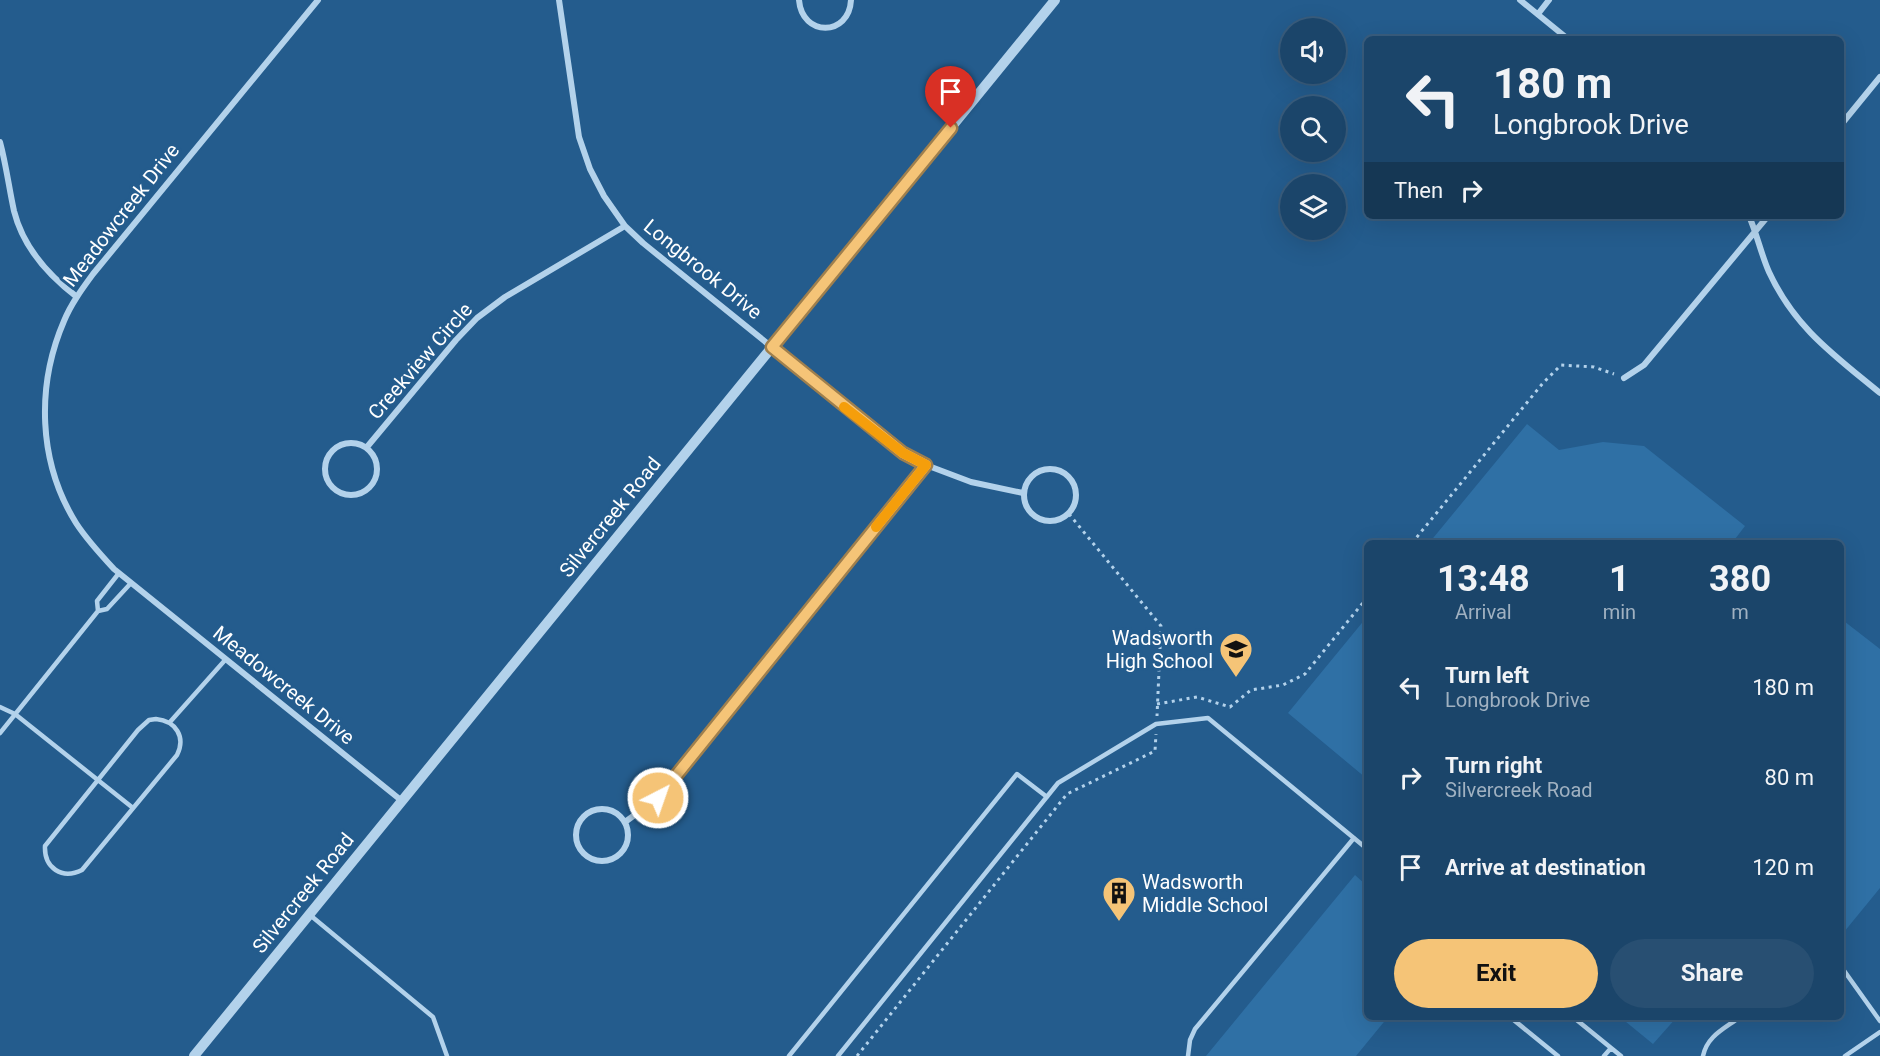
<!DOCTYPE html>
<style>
:root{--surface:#1b456a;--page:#284f72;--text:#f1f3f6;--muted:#a0b1c1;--line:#395d7e;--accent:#f5c477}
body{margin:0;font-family:Roboto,sans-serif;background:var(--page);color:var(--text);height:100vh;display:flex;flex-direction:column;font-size:22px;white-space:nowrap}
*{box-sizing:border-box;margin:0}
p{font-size:20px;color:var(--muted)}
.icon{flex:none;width:33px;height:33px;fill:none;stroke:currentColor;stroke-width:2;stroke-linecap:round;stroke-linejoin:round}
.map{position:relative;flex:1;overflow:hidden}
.details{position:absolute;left:1364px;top:540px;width:480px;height:480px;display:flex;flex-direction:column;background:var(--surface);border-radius:9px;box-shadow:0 6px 24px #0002,0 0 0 2px var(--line)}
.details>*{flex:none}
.guide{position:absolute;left:1364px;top:36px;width:480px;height:183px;border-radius:9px;box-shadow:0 6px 24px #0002,0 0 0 2px var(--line);background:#1b456a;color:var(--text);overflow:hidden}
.tools{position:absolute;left:1280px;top:18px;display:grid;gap:12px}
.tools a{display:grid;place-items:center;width:66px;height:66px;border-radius:50%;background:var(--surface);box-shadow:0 6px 24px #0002,0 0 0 2px var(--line);font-size:30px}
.pin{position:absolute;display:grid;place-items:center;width:51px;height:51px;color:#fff;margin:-62px -26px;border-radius:50% 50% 50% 0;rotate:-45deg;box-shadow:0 0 6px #0007}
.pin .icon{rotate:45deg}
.me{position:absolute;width:66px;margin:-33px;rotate:41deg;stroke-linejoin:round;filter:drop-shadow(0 0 4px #0008)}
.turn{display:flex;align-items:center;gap:21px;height:126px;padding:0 30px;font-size:27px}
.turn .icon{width:78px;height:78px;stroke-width:2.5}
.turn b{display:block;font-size:42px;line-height:51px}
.then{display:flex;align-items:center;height:57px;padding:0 30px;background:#0003;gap:12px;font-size:22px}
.eta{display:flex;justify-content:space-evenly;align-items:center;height:102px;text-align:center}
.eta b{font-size:36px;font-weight:700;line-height:42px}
.cta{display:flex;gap:12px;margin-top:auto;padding:12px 30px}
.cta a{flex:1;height:69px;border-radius:36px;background:var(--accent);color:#111;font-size:24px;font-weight:700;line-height:69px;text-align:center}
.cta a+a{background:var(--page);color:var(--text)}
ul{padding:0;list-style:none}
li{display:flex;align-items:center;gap:18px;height:90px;padding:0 30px}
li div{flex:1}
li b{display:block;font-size:22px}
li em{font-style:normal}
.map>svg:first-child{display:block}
.green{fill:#2f70a5}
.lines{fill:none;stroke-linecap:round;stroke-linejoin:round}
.path{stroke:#b3d2eb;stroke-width:3;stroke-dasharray:3 4.5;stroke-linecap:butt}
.service{stroke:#b3d2eb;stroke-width:4.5}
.minor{stroke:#b3d2eb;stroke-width:6}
.tertiary{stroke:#b3d2eb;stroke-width:10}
.route-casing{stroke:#9f7f4d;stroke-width:15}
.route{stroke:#f5c477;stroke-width:10}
.slow{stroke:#f59e0b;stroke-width:10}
.labels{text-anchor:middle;stroke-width:6;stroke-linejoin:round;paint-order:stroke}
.street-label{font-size:20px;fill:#fff;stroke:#245c8d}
.poi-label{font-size:20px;fill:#fff;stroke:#245c8d;text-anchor:end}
</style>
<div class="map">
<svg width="1880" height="1056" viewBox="0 0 1880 1056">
<rect width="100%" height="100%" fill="#245c8d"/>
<path class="green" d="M1527,424L1559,450L1603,442L1644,446L1745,526L1732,543H1429Z
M1366,618V778L1288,713Z
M1840,618L1880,649V888L1844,932L1840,930Z
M1355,875L1366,885V1017H1388L1356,1056H1206Z
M1620,1017H1677L1653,1044Z"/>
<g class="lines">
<path class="path" d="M1069,514L1161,626L1157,716
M1412,543L1543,383L1561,365L1594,367L1614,374
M1157,704L1197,697L1230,707L1251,690L1283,685L1305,674L1366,599
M857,1056L1067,794L1155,751L1156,734"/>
<path class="service" d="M98,611L97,601L119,573
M0,707L15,714L133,808
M156,719C176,721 186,737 177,755L82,870C62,880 44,868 45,846L138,730L149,720Z
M170,722L226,659
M0,733L98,611L107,609L131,583
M310,915L433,1017L447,1056
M1840,965L1880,1021
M1510,1017L1558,1056
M1573,1017L1621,1056
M789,1056L1017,774L1047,797
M838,1056L1058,783L1156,724L1208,718L1366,848
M1188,1056L1190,1040L1195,1029L1354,838
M1604,1056L1611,1048
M1703,1056C1707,1036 1724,1029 1740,1017
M1845,1056L1880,1032"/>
<path class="minor" d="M318,0L93,274C82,289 71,304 64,321C36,386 38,462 76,523C87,540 100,554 114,569L402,801
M559,0L579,137L590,169L604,196L625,226L643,243L903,453L926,465L971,482L1023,493
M799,0C802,37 849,37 851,0
M1520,0L1568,39
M1538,14L1549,0
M1840,126L1880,77
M0,142C6,164 9,188 14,211C23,247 48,275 77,297
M1749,216C1757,234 1761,254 1769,272C1795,328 1834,355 1880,393
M1624,378L1644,365L1768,216
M325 469a26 26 0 1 1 52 0a26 26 0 1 1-52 0Z
M367,447L456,340L477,318L505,297L625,226
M1024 495a26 26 0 1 1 52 0a26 26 0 1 1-52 0Z
M576 835a26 26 0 1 1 52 0a26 26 0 1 1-52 0Z
M625,822L658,798L676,777L926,465"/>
<path class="tertiary" d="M194,1056L1055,0"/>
</g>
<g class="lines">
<defs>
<path id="route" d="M658,798L926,465L903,453L772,347L951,128"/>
</defs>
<use href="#route" class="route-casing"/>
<use href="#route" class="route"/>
<path class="slow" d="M844,407L903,453L926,465L876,527"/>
</g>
<defs>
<symbol id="school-pin" viewBox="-11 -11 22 30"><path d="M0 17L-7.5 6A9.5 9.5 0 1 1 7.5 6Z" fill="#f5c477" stroke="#245c8d"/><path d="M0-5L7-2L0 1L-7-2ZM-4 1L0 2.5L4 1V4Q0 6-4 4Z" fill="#111"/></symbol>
<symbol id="building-pin" viewBox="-11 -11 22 30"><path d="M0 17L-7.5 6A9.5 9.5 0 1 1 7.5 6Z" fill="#f5c477" stroke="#245c8d"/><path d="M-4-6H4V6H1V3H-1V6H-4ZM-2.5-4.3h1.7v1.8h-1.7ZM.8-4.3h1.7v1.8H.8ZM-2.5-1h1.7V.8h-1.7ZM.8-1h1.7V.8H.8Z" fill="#111"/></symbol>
</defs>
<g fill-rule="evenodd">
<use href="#school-pin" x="1217" y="630" width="38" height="52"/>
<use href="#building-pin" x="1100" y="874" width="38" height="52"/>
</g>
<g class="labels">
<g class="street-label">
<text transform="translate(121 215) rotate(-52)" y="7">Meadowcreek Drive</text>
<text transform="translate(703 269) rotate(39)" y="7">Longbrook Drive</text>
<text transform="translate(420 361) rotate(-49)" y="7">Creekview Circle</text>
<text transform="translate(610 517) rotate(-51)" y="7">Silvercreek Road</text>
<text transform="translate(284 685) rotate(39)" y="7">Meadowcreek Drive</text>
<text transform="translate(303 893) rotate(-51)" y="7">Silvercreek Road</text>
</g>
<g class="poi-label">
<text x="1213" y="645">Wadsworth<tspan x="1213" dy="23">High School</tspan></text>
<text x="1142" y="889" text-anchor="start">Wadsworth<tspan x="1142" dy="23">Middle School</tspan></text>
</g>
</g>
</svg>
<div class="tools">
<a><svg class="icon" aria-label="sound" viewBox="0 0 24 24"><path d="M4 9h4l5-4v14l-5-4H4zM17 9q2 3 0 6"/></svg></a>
<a><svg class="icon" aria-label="search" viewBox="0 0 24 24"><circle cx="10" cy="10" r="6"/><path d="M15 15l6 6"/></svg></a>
<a><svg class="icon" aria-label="layers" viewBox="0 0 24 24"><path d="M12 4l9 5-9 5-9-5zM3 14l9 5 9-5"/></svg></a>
</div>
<div class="pin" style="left:951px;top:128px;background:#d93025"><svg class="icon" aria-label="arrive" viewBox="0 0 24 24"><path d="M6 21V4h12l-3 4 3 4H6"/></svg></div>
<svg class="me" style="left:658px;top:798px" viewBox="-20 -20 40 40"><circle r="17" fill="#f5c477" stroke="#fff" stroke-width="3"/><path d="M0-11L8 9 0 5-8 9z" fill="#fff"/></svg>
<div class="guide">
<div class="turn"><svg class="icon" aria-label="left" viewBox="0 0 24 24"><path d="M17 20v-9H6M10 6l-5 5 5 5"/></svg><div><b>180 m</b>Longbrook Drive</div></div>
<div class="then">Then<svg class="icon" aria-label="right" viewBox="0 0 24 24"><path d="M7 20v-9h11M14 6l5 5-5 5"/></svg></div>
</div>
<section class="details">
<div class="eta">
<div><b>13:48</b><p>Arrival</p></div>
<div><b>1</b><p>min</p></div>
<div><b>380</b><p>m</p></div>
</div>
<ul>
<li><svg class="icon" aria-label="left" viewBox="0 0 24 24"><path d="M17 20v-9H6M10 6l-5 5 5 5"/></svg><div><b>Turn left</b><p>Longbrook Drive</p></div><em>180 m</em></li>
<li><svg class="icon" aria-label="right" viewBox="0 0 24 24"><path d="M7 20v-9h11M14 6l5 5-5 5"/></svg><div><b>Turn right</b><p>Silvercreek Road</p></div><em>80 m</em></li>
<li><svg class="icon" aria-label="arrive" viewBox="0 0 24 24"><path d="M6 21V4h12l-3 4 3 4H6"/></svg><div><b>Arrive at destination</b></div><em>120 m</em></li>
</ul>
<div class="cta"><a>Exit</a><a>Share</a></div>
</section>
</div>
